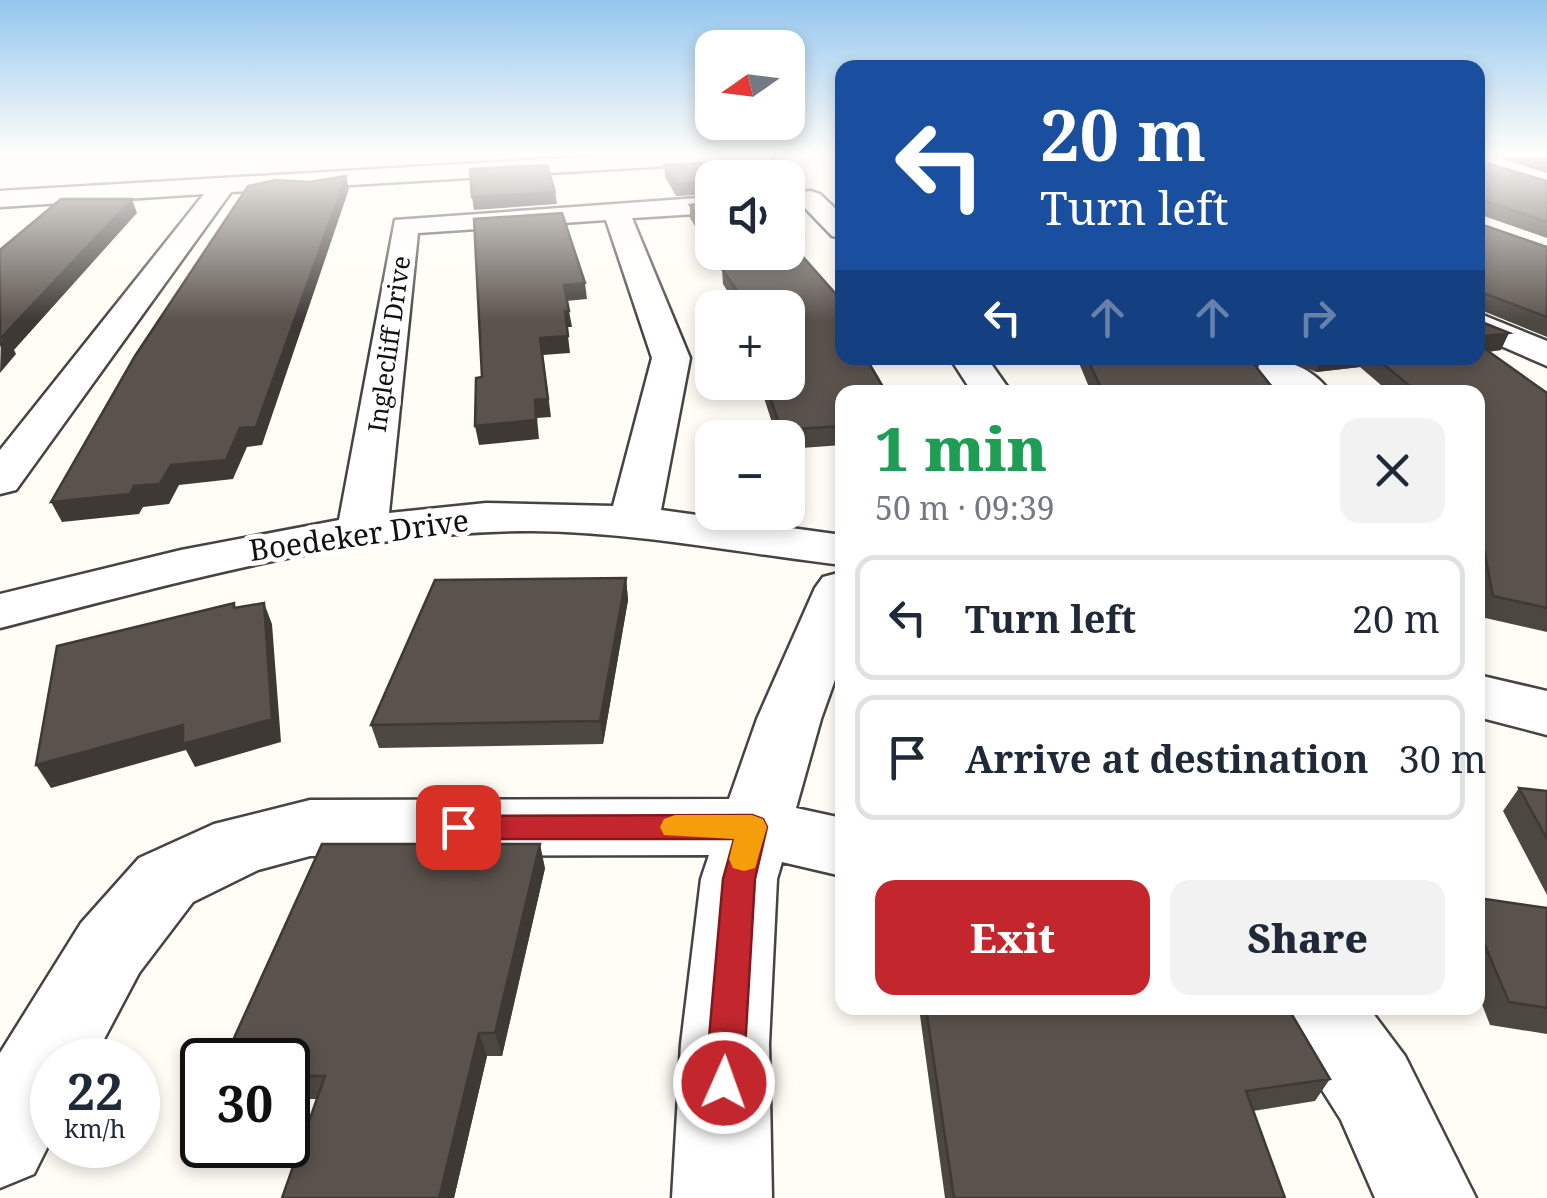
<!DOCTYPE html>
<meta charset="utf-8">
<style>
:root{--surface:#fff;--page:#f2f2f3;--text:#1f2937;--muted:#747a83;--line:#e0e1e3;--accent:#c4262e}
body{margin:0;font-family:"Noto Serif",serif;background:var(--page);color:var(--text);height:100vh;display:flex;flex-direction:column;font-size:38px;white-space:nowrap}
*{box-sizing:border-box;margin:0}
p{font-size:32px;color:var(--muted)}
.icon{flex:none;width:55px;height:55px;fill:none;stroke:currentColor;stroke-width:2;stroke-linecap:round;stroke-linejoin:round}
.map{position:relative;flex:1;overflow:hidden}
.side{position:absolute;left:835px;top:385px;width:650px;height:630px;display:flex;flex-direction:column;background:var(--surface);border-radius:20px;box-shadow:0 5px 15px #0003}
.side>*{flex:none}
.top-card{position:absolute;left:835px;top:60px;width:650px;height:305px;border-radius:20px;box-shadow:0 5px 15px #0003;background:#1a4fa0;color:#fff;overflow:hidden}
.needle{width:65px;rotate:256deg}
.controls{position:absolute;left:695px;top:30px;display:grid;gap:20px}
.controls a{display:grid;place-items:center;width:110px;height:110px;border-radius:20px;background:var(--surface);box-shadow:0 5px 15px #0003;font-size:50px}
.speed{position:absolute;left:30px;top:1038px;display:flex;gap:20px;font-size:50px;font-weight:700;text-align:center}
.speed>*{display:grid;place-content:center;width:130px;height:130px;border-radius:50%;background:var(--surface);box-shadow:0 5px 15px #0003;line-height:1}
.speed small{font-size:25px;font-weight:400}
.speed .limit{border:5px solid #111;border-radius:15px;background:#fff;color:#111}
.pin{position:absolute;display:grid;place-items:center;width:85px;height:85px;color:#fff;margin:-42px;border-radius:20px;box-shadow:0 5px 15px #0006}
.me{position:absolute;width:110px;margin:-55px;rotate:2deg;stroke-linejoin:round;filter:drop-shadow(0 0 8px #0008)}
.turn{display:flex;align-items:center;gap:35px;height:210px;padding:0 40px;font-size:45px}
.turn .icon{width:130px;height:130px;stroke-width:2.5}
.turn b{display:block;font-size:70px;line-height:85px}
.lanes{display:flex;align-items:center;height:95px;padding:0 40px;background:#0003;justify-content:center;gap:50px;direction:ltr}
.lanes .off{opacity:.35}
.round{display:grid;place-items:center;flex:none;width:105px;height:105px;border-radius:20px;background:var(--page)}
.headline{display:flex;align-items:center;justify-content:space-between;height:170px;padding:0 40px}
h1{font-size:60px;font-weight:800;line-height:75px;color:#1e9e55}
.action{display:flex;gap:20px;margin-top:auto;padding:20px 40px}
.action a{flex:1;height:115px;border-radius:20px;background:var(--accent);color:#fff;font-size:40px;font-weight:800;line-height:115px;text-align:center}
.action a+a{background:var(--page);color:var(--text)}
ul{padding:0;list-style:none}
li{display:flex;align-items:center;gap:30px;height:125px;margin:0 20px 15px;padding:0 20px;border:5px solid var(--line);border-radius:20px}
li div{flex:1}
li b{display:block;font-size:38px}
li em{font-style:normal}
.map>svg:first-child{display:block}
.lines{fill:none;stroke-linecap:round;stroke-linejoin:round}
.minor-casing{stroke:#444;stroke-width:5}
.minor{fill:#fff;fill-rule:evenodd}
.wall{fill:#4d4742}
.shaded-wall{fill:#3f3936}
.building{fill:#5a524d;stroke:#3f3936;stroke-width:2.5}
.route{fill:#c4262e;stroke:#7f191e;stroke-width:2.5}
.slow{fill:#f59e0b}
.labels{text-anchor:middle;stroke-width:10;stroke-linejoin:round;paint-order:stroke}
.far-street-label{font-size:25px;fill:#111;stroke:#fff}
.street-label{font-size:30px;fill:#111;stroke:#fff}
</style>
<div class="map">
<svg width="1547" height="1198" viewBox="0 0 1547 1198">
<rect width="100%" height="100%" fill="#fffdf5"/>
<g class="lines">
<defs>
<path id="minor" d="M651,153H780L769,160L231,192L16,490L0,494V450L204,194L0,207V191Z
M811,191L820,194L842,215V238L832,236L804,207H788V193Z
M712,197V213L632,218L690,358L661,510L842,535V565C739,553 637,532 532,531C351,531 174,584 0,628V594L181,550L339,520L395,220ZM606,220L652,358L613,506L486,503L389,513L418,233Z
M1478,313L1547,341V366L1478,336Z
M950,358H987L1011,392H972Z
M1237,358C1272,356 1308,361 1330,392C1295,394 1259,389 1237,358Z
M842,572V660L821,719L796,808L842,818V876L782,862L777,879L769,1044L772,1198H672L681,1044L701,879L709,855L310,856L258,870L193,902L139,973L93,1060H52V1138L34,1174L0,1188V1053L81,923L139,858L214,824L310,800L729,799L757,719L815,588L823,577Z
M1478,675L1547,691V735L1478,717Z
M1275,1008H1369L1405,1056L1476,1198H1375L1341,1120L1288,1036Z"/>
</defs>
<use href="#minor" class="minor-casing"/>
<use href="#minor" class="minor"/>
</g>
<path class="wall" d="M1482,153H1547V173Z
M1482,162L1547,181V238L1481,215L1483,225L1547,247V337L1483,311L1484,323L1501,350L1488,352L1547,393V632L1481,617L1478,597V392H1389L1360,367L1316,372L1280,358H1478Z
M664,165L712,178V194L676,196L665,177Z
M712,202V252H788L842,392V445L788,449V438H777L764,398V382H788V308H738L723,284L722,270L690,218V205Z
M1071,358H1254L1260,362L1258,369L1276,392H1091L1079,363Z
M626,578L628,600L603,744L379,748L371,725Z
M1519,788L1547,791V895L1503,811Z
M545,868L502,1056H487L454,1198H282L317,1099H288V1060Z
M1478,898L1547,908V1034L1490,1025L1478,994Z
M919,1008H1288L1330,1079L1315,1101L1253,1111L1285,1198H945Z"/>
<path class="shaded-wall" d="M346,176L349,189L262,445L247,447L233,479L179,485L169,504L143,507L139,514L62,522L51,502L134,486Z
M711,181L712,193L676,196V183Z
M555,192L557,204L474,210L472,197Z
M132,199L137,213L14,350L16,354L0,373L1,338Z
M585,283L587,299L566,301L564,285Z
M565,311H569L572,327H567L570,353L543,355L551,417L537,418L539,439L479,445L475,426L535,400L540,338Z
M1509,333L1501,350L1478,353V337Z
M1321,358H1364L1360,367L1316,372Z
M626,578L628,600L603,744L600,721Z
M264,603L272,624L281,742L195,767L186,750L51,788L36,765Z
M540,844L545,868L502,1056L495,1033Z
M479,1033L487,1056L454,1198H439Z"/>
<path class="building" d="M1478,153H1480L1482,162L1547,181V222L1485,201L1480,205L1483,225L1547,247V317L1486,294L1481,297L1484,323L1509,333L1478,337Z
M1526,153H1547V159Z
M737,161L748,178H712V182L676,183L664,165Z
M547,165L555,192L472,197L470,169Z
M346,176L256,427L240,428L226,460L171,465L160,484L134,486L130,494L51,502L135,356L248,186L276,180L309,182Z
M61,199H132L1,338L7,337L0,345V250Z
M712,202V241L690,205Z
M562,213L585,283L564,285L569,311H565L568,336L540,338L548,399L535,400L536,420L475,426L476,378L482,377L474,219Z
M788,240L842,301V358H866L886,392H842V426L781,430L765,382H788V379L799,378L788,362V308H749L722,269L730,268L720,252H788Z
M1478,344L1547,393V608L1493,596L1478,518V392H1417L1376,358H1478Z
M1087,358H1254L1260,362L1253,363L1276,392H1103Z
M626,578L600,721L371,725L435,580Z
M234,603V608L264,603L272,719L183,744V725L36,765L57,646Z
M1519,788L1547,791V839Z
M322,844H540L495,1033H479L439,1198H282L325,1076H288V1060H224Z
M1478,898L1547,908V1008L1509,1002L1478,929Z
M926,1008H1288L1330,1079L1246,1091L1285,1198H954Z"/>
<linearGradient id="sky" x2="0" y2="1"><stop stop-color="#95c6ee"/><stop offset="0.48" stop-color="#fffefa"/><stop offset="1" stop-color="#fffefa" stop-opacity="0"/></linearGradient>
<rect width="1547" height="321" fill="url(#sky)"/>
<path class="route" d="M752,815L763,819L767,827L755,879L743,1083L738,1096L724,1101L711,1096L705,1083L723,879L734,839H458L447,836L443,827L447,819L458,816Z"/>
<path class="slow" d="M675,815H752L763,819L767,827L755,868L744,871L733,868L729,859L734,839L664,835L660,827L664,819Z"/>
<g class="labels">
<g class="far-street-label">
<text transform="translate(389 344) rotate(-82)" y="9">Inglecliff Drive</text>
</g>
<g class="street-label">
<text transform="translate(359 536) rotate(-8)" y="10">Boedeker Drive</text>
</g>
</g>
</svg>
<div class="controls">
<a><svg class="needle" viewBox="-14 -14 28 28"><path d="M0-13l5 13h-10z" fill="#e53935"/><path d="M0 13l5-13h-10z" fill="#747a83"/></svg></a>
<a><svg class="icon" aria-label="sound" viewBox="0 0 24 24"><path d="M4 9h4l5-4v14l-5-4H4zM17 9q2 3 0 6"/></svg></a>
<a>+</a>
<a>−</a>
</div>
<div class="speed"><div>22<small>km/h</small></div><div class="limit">30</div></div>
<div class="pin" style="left:458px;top:827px;background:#d93025"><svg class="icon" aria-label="arrive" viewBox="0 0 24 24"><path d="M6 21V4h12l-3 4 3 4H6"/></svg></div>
<svg class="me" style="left:724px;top:1083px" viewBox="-20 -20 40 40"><circle r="17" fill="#c4262e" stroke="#fff" stroke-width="3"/><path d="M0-11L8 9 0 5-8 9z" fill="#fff"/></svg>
<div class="top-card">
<div class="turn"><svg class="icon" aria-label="left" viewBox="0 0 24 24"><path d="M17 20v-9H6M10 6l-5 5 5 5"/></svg><div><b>20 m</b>Turn left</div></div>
<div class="lanes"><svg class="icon" aria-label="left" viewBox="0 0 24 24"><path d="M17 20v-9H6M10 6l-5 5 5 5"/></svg><svg class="icon off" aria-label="ahead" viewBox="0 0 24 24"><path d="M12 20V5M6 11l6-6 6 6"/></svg><svg class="icon off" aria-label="ahead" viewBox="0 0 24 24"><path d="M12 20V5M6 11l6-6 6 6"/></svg><svg class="icon off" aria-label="right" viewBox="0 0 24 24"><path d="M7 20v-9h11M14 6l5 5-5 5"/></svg></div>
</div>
<section class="side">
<div class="headline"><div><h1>1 min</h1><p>50 m · 09:39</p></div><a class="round"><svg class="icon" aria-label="close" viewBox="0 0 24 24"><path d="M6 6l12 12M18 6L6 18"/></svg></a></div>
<ul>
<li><svg class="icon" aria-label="left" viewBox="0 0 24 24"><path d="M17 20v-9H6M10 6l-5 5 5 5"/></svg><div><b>Turn left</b></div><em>20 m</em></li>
<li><svg class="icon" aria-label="arrive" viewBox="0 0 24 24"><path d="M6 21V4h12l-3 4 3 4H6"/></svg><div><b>Arrive at destination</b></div><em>30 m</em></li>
</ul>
<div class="action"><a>Exit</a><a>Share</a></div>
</section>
</div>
